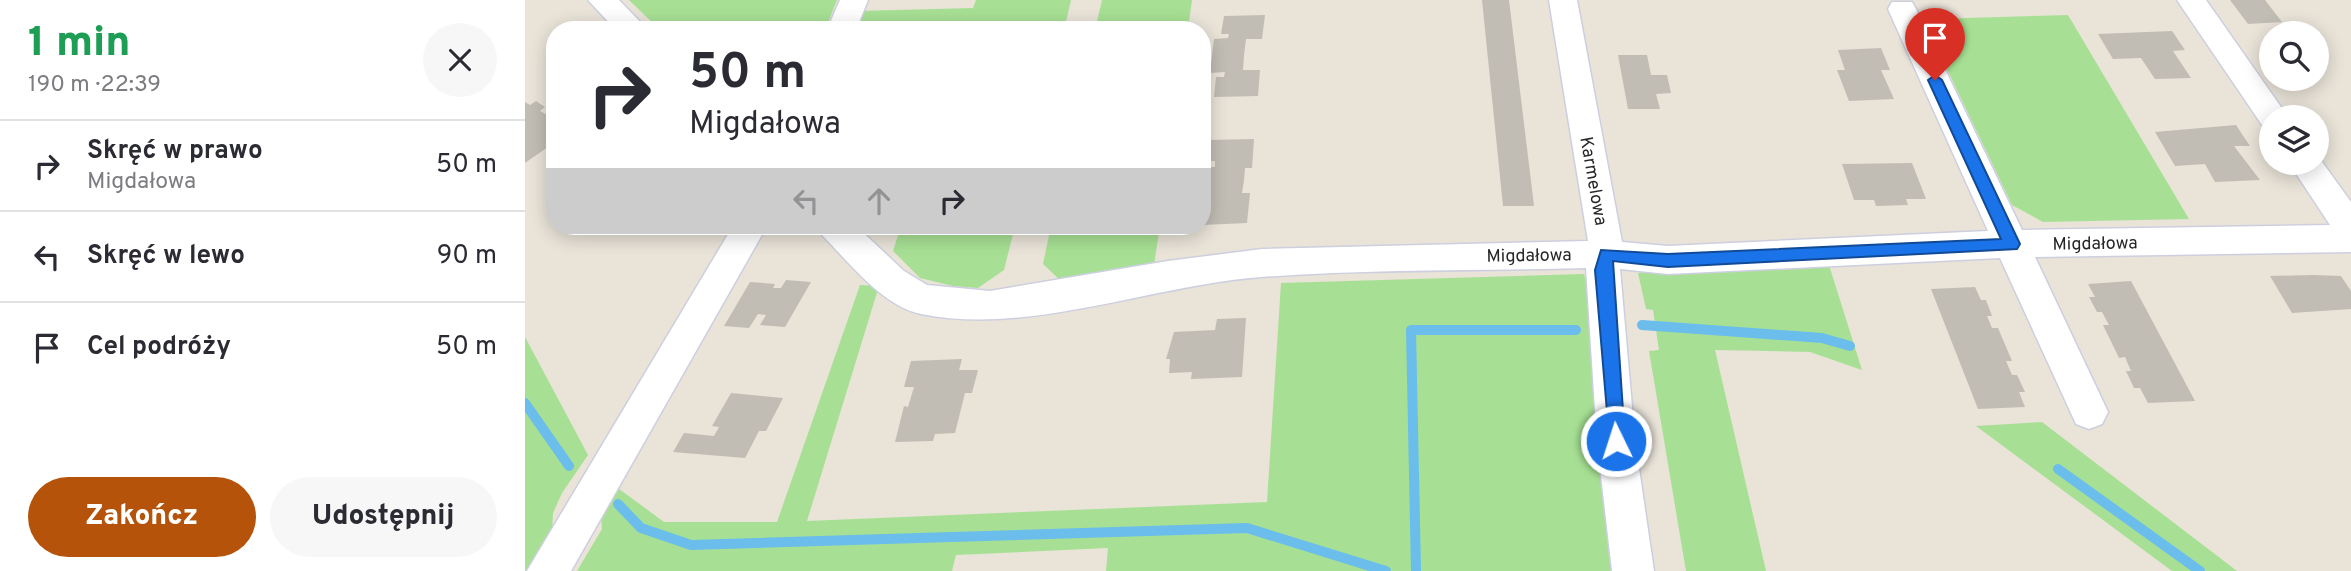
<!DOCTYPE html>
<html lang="pl">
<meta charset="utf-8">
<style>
:root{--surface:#fff;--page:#f7f7f7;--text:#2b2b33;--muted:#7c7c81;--line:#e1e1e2;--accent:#b45309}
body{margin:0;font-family:Overpass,sans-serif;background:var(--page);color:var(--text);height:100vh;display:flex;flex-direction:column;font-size:26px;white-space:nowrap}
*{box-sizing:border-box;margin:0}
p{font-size:23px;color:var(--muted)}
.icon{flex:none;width:38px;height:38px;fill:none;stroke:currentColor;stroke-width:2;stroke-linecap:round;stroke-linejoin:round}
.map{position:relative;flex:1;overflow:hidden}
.side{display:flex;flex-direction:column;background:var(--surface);width:525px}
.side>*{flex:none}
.hud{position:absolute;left:21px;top:21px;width:665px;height:214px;border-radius:28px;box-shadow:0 4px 18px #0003;background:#fff;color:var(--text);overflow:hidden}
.fabs{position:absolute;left:1734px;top:21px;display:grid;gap:14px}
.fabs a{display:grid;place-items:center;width:70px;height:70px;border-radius:50%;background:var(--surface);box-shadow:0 4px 18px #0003;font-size:35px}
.pin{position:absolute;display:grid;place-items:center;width:60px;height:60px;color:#fff;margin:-72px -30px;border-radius:50% 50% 50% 0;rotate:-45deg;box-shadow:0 0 7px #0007}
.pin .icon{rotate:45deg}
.me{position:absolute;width:77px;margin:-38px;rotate:356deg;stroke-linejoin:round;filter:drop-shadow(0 0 5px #0008)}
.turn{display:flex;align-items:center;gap:24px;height:147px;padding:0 28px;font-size:32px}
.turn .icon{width:91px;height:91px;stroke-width:2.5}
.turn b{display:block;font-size:49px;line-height:60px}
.lanes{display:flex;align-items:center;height:66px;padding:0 28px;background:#0003;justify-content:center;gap:35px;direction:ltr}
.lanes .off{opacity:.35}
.round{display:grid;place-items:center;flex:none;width:74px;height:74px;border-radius:37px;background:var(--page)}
.summary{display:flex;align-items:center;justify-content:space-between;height:119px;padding:0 28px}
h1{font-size:42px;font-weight:800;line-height:52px;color:#1e9e55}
.cta{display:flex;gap:14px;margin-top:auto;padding:14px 28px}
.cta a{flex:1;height:80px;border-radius:42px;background:var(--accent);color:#fff;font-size:28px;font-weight:800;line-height:80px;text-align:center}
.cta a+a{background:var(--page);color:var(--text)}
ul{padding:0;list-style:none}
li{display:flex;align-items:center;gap:21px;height:91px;padding:0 28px;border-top:2px solid var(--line)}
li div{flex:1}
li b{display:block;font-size:26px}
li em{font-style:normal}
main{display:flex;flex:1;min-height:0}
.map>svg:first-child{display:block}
.green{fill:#a7e094}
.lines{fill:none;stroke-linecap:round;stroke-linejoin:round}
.stream{stroke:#6bbdeb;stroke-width:10}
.building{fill:#c1bdb5}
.minor-casing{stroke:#cdcfe0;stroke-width:3}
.minor{fill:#fff;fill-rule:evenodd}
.route{fill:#1a73e8;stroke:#114b97;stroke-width:2}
.labels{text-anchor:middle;stroke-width:5;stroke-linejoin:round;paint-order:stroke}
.street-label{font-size:18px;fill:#262626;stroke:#fff}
</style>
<main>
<section class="side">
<div class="summary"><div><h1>1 min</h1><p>190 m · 22:39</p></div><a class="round"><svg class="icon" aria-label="close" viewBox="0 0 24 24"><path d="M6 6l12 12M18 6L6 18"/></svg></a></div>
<ul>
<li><svg class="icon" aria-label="right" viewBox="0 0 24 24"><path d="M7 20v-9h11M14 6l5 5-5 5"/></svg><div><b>Skręć w prawo</b><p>Migdałowa</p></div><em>50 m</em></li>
<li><svg class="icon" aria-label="left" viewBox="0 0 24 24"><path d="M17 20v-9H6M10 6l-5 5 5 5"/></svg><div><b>Skręć w lewo</b></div><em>90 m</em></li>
<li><svg class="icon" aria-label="arrive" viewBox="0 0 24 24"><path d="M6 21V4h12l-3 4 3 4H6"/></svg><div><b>Cel podróży</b></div><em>50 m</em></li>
</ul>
<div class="cta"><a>Zakończ</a><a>Udostępnij</a></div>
</section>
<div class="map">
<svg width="1826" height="571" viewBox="0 0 1826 571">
<rect width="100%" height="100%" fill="#e9e3d8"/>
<path class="green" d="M104,0H312L300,30H135Z
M451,0H546L539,30H328L335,11L448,8Z
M577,0H667L663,30H570Z
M1543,15L1664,219L1518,222L1487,205L1410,44L1413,31L1408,19Z
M376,226H490L479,270L453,288L428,286L395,278L368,251Z
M526,226H635L629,265L537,282L518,264Z
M1304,265L1337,370L1285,352L1190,350L1241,571H1161L1124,351L1134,350L1128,310L1121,309L1113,273Z
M1059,274L1067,310L1093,571H581L583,548L431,555L427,571H52L77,529L75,502L86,483L139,522H252L335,285L354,286L282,521L742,502L756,283Z
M0,337L63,455L37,493L28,513L27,535L6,571H0Z
M1517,422L1712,571H1647L1451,426Z"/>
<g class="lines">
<path class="stream" d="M1117,325L1297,338L1325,346
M0,403L44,466
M1533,469L1675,571
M93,504L116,528L166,545L722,528L861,571
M891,571L886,330H1051"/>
</g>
<path class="building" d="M957,0H984L1009,206H978Z
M1705,0H1740L1757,22L1723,24Z
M740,15L737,39H721L719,55L718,70H735L733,96L689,97L691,77H699L700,72L685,73L689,39L703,38L704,34H696L699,16Z
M1647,31L1660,50L1648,51L1666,78L1630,79L1616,58L1588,59L1573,34Z
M1356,48L1365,70H1356L1369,99L1324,101L1312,70H1320L1313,50Z
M1093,55H1122L1126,75H1142L1146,93L1131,94L1135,109H1103Z
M11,101L20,107L15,111L30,119V142L0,163V102L5,105Z
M1711,125L1725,146H1709L1735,180L1690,182L1680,164L1650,166L1630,132Z
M729,139L727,168H720L719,180L717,193H725L722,223L677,225V202H685L686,195L677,196V167H690V161H682L684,140Z
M1387,163L1401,199H1381L1383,205L1351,206L1349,200H1329L1317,164Z
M1788,275L1816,276L1826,291V309L1767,313L1745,276Z
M261,280L286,282L260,327L235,325L241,315L233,314L224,328L199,326L225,282L250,284L248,288H256Z
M1606,281L1670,401L1623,403L1615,388H1609L1601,371H1606L1600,357L1594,358L1578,325H1584L1577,312H1572L1564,297H1570L1563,284Z
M1450,287L1456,300H1461L1467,316H1462L1467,328H1473L1487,361H1481L1487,375H1492L1500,392H1494L1500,407L1453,409L1406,289Z
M721,318L717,377L666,379L667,372L644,373L645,359H641L649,332L690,330L692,319Z
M437,359L434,370H453L447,393H440L430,433L410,434L408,441L370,442L379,406L383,407L389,387H379L386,361Z
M206,393L258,398L241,431H234L220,458L148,452L159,433L189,436L194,427L187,426Z"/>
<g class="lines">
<defs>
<path id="minor" d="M63,0H94L123,30H91Z
M315,0H343L331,30H302Z
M1024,0H1052L1097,242L1143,246L1463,231L1363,9L1367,2H1387L1391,9L1497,230L1805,225L1764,163H1792V155L1826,202V252L1510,257L1583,412L1577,424L1564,429L1551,424L1475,258L1143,274L1095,269L1110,441L1129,571H1087L1072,441L1061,268C954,271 844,269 737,277C627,285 504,336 396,314C357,306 324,262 297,235L292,226H331L379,271L402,285L465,291L643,261L737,249L1063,241Z
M1652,0H1681L1763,117H1746V128L1737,125Z
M208,226H242L46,571H2Z"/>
</defs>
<use href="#minor" class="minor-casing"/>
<use href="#minor" class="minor"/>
</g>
<path class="route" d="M1410,75L1417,80L1495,244L1492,249L1143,267L1088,261L1100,441L1097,447H1085L1070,270L1076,250L1143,254L1476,239L1403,80Z"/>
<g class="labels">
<g class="street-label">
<text transform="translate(1069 181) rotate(80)" y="6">Karmelowa</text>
<text transform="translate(1570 243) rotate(-1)" y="6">Migdałowa</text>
<text transform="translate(1004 255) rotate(-1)" y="6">Migdałowa</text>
</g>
</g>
</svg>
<div class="fabs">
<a><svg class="icon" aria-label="search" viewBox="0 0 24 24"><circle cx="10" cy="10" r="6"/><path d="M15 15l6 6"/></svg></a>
<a><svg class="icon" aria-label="layers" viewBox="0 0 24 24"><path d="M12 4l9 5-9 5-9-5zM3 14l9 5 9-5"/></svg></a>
</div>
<div class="pin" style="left:1410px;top:80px;background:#d93025"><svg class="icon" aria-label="arrive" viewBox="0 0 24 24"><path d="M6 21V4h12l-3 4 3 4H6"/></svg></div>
<svg class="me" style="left:1091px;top:441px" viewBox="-20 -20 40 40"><circle r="17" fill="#1a73e8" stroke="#fff" stroke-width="3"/><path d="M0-11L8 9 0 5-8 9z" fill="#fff"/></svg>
<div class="hud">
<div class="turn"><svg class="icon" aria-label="right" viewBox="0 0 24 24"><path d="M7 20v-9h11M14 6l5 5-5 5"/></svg><div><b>50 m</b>Migdałowa</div></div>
<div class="lanes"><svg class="icon off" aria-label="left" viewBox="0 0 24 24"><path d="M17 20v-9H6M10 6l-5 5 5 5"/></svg><svg class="icon off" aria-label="ahead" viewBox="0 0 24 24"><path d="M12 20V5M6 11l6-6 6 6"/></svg><svg class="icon" aria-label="right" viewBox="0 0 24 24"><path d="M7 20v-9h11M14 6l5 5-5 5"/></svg></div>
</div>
</div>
</main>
